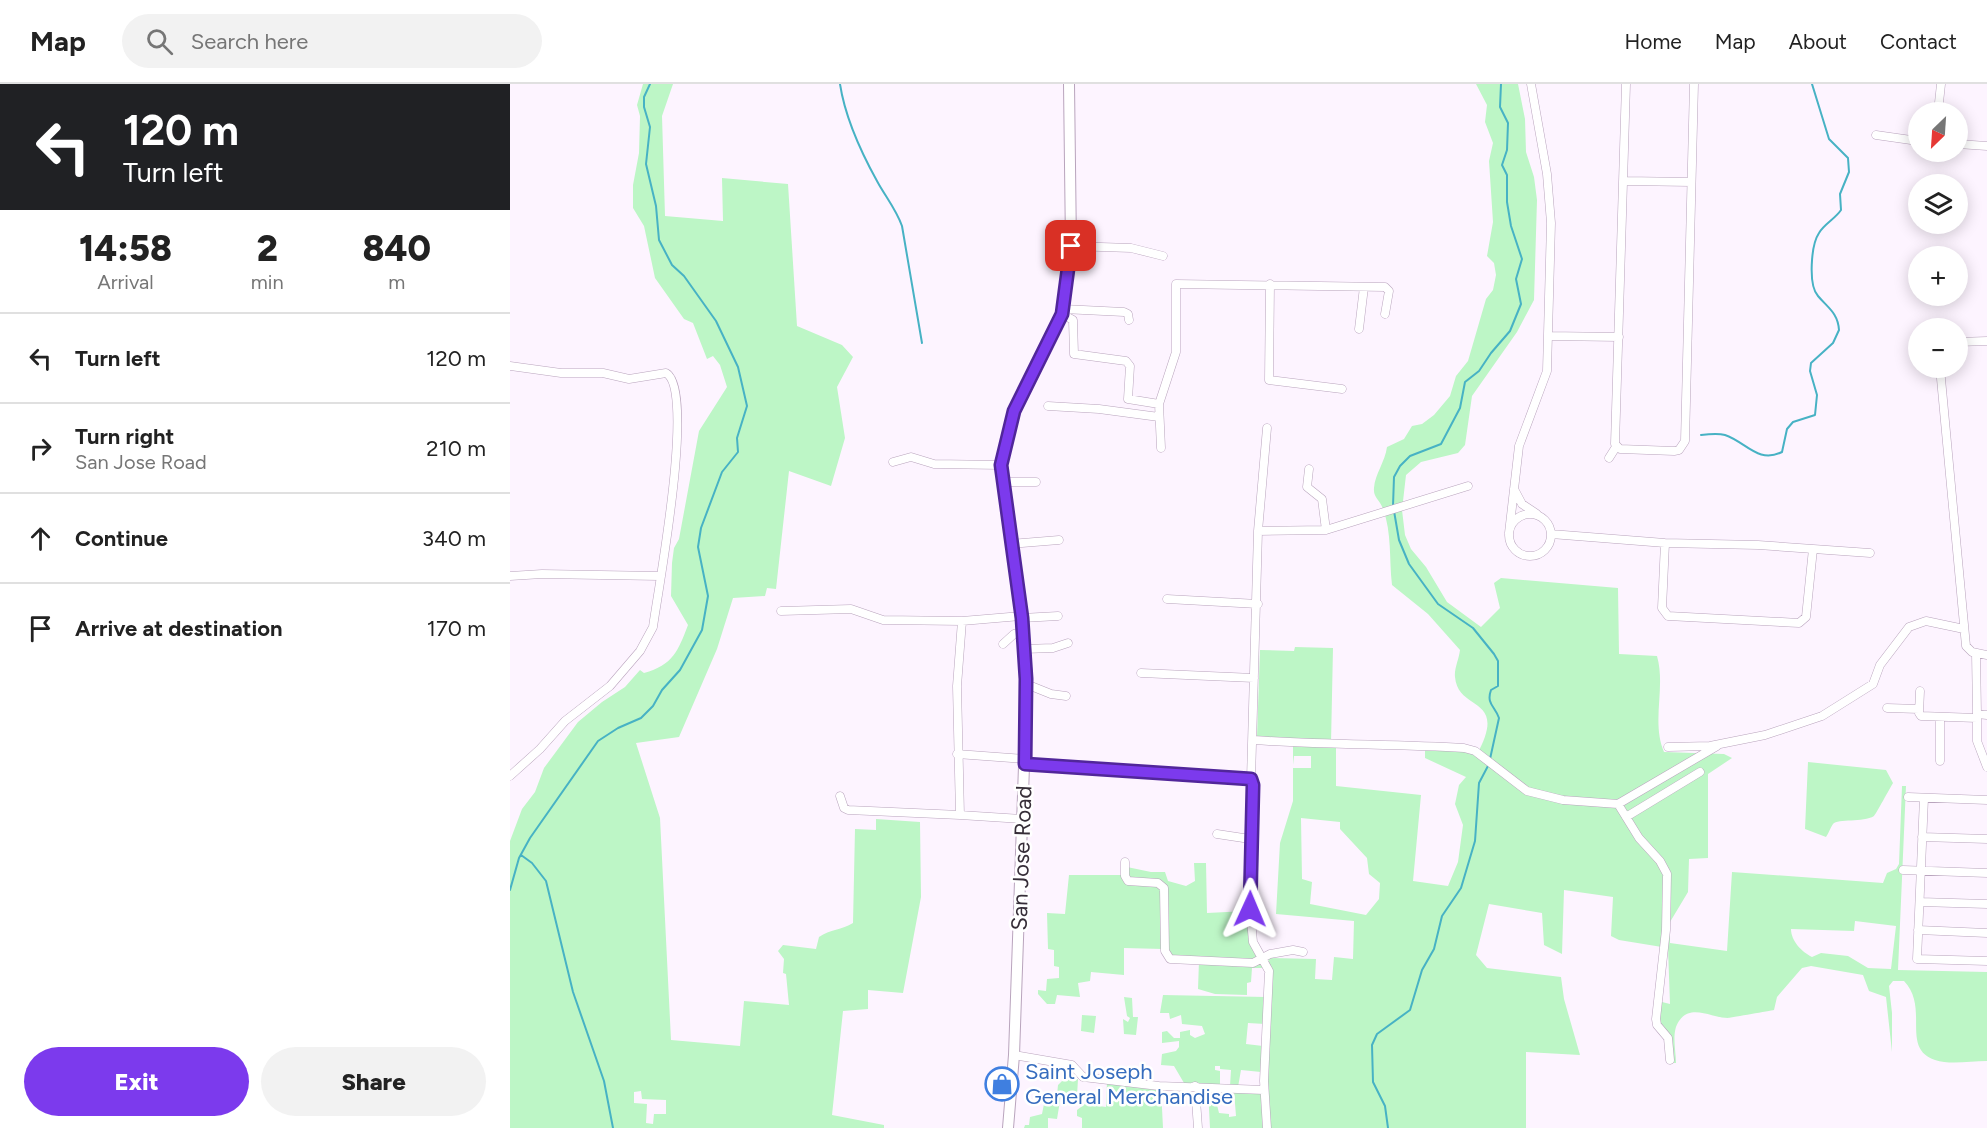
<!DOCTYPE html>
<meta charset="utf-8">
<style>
:root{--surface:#fff;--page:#f2f2f2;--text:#222;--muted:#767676;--line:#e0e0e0;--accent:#7c3aed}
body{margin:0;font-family:Figtree,sans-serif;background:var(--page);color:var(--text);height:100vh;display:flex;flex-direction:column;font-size:22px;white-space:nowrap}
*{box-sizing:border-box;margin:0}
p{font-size:20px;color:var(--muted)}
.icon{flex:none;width:33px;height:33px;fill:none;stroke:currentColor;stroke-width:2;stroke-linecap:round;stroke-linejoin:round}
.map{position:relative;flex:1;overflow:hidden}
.panel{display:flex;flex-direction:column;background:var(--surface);width:510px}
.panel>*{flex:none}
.banner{background:#202124;color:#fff;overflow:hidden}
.needle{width:39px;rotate:205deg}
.buttons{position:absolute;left:1398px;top:18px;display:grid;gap:12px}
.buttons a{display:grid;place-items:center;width:60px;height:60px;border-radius:50%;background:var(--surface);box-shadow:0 3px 15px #0003;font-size:30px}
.pin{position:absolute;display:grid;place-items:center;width:51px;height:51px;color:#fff;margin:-26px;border-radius:12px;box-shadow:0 3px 9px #0006}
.me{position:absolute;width:66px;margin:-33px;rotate:1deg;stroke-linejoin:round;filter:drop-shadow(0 0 4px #0008)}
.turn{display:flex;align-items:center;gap:21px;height:126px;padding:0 24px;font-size:27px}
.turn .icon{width:78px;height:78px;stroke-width:2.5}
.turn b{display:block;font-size:42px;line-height:51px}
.eta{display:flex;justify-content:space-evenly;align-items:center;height:102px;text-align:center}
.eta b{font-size:36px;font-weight:800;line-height:42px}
.cta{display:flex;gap:12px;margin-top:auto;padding:12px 24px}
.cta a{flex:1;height:69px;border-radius:36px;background:var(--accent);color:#fff;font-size:24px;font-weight:800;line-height:69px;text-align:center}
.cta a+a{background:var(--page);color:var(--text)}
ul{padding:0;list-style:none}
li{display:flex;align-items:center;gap:18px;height:90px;padding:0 24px;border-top:2px solid var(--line)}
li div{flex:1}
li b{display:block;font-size:22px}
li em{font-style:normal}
header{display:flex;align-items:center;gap:36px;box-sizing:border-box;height:84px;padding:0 30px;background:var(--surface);border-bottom:2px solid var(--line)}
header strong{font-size:28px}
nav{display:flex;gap:33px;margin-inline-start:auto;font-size:21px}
.search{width:420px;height:54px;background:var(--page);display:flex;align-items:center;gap:15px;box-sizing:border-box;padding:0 21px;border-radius:33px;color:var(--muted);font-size:22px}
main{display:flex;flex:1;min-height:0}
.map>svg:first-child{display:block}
.green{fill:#bdf6c6;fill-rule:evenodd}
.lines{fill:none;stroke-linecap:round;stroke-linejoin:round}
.stream{stroke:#47b2c4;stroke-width:2}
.street-casing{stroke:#b9a4bd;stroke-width:9}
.secondary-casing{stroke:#b9a4bd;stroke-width:12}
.street{stroke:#fff;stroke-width:8}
.secondary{stroke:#fff;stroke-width:10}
.route-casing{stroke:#51269a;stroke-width:15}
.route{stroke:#7c3aed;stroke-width:10}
.labels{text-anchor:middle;stroke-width:5;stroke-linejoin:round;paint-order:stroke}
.street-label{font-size:22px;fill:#362e38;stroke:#fff}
.shop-label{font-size:22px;fill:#366cbe;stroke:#fff;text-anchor:start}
</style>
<header>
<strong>Map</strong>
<div class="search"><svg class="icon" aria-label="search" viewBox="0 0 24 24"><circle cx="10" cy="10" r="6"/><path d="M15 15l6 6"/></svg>Search here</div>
<nav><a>Home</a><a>Map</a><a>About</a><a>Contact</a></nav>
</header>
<main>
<section class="panel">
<div class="banner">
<div class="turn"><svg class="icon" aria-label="left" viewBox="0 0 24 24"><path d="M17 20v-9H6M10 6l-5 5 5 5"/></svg><div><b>120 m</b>Turn left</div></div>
</div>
<div class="eta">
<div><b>14:58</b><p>Arrival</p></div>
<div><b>2</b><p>min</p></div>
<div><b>840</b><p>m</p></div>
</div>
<ul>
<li><svg class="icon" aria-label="left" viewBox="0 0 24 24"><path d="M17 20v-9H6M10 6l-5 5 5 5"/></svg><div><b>Turn left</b></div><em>120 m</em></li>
<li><svg class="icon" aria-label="right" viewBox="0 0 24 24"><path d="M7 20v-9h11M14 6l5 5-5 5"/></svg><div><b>Turn right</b><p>San Jose Road</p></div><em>210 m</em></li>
<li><svg class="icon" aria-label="ahead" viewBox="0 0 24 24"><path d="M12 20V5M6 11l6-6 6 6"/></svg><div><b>Continue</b></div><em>340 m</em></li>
<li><svg class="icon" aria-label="arrive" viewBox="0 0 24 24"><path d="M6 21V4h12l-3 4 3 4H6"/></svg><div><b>Arrive at destination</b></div><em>170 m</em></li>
</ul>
<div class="cta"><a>Exit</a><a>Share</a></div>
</section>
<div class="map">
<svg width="1477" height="1044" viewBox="0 0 1477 1044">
<rect width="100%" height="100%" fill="#fdf4ff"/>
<path class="green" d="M133,0H163L152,32L155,132L213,137L212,94L278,100L287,242L332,261L343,273L327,303L335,354L321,402L279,387L266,505L257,504L255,512L223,514L207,565L169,653L126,659L150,734L161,956L230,962L234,917L279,921L276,890L273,889L274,875L268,867L273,861L306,865L309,853C320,845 332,846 343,839L345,745L366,746V735L410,738L411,813L393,909L358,906V925L333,927L322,1031L374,1041V1044H0V757L12,725L25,708L34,684L68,638L92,618L115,603L130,586L134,589C163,581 168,567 178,541L161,512L162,479L164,464L169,455L189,347L217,303L210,281L203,272L197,275L183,239L174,235L145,194L134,142L123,124V101L129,69L130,32L127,21ZM131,1007L132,1015L156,1016V1030H144L143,1040L136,1039L137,1020L124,1019V1008Z
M966,0H1008L1015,35L1016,68L1024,93L1027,116L1024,216L1007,248L962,312L955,361L948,369L911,378L896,391L892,426L895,451L901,465L916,483L937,518L971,543L990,524L984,499L991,494L1108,504L1109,570L1147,572C1156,604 1141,637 1154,668L1214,670L1222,674L1198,690V774L1179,775L1178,808L1160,838V859L1217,867L1222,788L1373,799L1377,789L1386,785L1389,780L1392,702H1396L1388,886L1477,888V977C1460,977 1440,981 1425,976C1390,964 1420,924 1394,897H1383L1379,902L1382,929V968L1376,913L1359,907L1353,891L1301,882L1292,884L1267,913L1264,926C1260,927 1223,933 1218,934C1202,934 1181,919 1169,937C1161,948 1166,967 1166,979H1162C1164,964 1163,949 1149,941V921L1152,918L1160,920L1158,864L1109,856L1101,852L1103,813L1054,806L1052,870L1034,861L1032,829L979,820L966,871L977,884L1051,893L1054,915L1070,971L1016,968V1044H759L757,1015L760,887L758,874L806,875L805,895L822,896L824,873L843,875L844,837L766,830L770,759L783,717V684H801V672H784L783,681V662L826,664V702L911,711L903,797L938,802L948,778L953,741L945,720L949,701L956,693L915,674V665L953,666L966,672C1000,611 948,629 945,593C944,585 949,575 950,566L918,530L882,501C879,475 882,449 873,425C870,416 863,414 864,404C865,390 875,378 877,363L894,355L902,342L912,340L924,331L940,312L946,292L958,277L976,215L983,206L986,191L984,179L977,172L983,138L979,77L983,59L975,38L977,21ZM791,734L830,738V745L857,774L859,790L870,799L869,815L856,831L800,820L802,798L792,795ZM1345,837L1386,842L1381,885L1358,884L1338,872L1311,869L1302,873C1292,868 1281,857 1281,845L1344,847Z
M785,563L823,564L821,659L747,653L750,566L784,567Z
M1298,678L1376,686L1383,699C1380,704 1366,730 1364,732C1353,739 1328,734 1323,740C1320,744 1319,749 1316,753L1295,745Z
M684,779H696L697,829L737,827L748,873L744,876L664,874L657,870L656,804L620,796L617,783L641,788H655L658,797L676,802L685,797Z
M559,791H613L652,805L653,865L614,864V891L581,888L580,897L568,899L570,913L547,911L545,920H537L528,910V906L536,907L537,895L549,894V883L544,882V866L538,865L537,829L555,830Z
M689,877L751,878L756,884H742L741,898L737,899V911L705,910L688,905Z
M653,911L756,913L755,940L738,939L736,960L753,962L751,988L731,986L728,1003L720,1002L721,986L710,985V982H705V986L710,987V1001L674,999L664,982L651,981L652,970L666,967L669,963V957L652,959V948L657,947L664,954H670V948L680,946V951L685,954L695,950L692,942L672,940L671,931L660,935L659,929H650Z
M614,913L622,914L623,933H628L626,951L614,950L613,935L618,938L620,934L617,932Z
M572,931L586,932L584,949L571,947Z
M554,995H568L567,1012L551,1011L547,1035L538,1034V1044H514L515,1041H519L520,1033L532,1030L534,1020L546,1021L548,1001Z
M597,998L651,1004L653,1044H572V1034L567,1032V1026L575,1020L596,1023Z
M698,1005H703L709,1029L719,1030V1033L726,1032L724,1007L751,1009L754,1044H700Z"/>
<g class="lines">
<path class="stream" d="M330,0C335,33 351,68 367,97C375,112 386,125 392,142L412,259
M1191,351C1199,350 1208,349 1215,351C1236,358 1248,380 1272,368L1277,345L1283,338L1305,331L1307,311L1300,287L1301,279L1323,259L1329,246C1328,229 1318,224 1308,212C1298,201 1301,161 1309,149C1314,140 1325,135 1331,126L1330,110L1339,88L1338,74L1319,55L1302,0
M883,422L884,393L890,382L900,372L931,360L950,324L955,298L969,287L981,269L1000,247L1011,220L1006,195L1012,175L1001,142L997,118V91L992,81L997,66L998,39L990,23L991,0
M884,427L889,456L899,480L928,520L963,544L984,570L988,577V602L981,606C976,620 985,622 989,634L980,675
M11,771L22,779L36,797L63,908L94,997L103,1044
M0,806L9,774L20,754L88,657L108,644L131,634L143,622L152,606L170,586L192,546L198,512L188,463L191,444L212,388L228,368L227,354L237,322L228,283L206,237L174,192L162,181L149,156L146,122L136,80L140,43L134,23V13L140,0
M878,1044L875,1022L863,998L862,961L867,950L900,926L912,886L924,865L932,832L951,804L965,757L969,699L979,680"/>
<defs>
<path id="street" d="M1116,0L1105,360L1110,365L1164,367L1169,366L1175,357L1184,0
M1428,28L1431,0
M1366,51L1408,57
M1448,60L1477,62
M1115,97L1181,98
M561,162L621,164L653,172
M760,200L759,296L832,305
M553,225L614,228L618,230L619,236
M552,230L563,236L564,270L616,277L620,282L618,315L649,320
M849,245L854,203
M1038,252L1109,253
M1448,258L1477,257
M0,282L51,289H93L119,295L156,289C186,305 148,506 143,543L130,567L100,602L55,637L30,665L0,692
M1430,284L1456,562L1462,568L1477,571
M538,322L589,325L649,333
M651,364L649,320L666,268V200L875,203L879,207L875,230
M1099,374L1106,363
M383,378L401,373L424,380L491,381
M799,385L797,403L812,415L816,446
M493,398H526
M1004,405L1012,420L1027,430
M999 451a21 21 0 1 1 42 0a21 21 0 1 1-42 0Z
M748,447L757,344
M999,449L1009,362L1037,287L1041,139L1037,90L1021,0
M1041,450L1155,459L1248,461L1360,469
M1155,459L1152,524L1158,532L1289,539L1296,533L1303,465
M500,460L549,456
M0,492L32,490L149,492
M657,515L748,520
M271,527L341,525L373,536L452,537L512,532
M512,534L548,532
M452,537L447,602L450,731L513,735
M493,560L504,550L513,547
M514,565L543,564L558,559
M1466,569L1467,630L1477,631
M631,589L744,594
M516,600L541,610L556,612
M1410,607L1409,629L1411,632L1467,634
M1377,624L1409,625
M1467,630V657L1477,683
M743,656C814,661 884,660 954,664L965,667L1017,707L1053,716L1108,720L1129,754L1150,777L1157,790L1156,846L1146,935L1147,941L1158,954L1160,976
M1158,663L1200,662L1255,651L1312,632L1363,600L1370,581L1399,543L1416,537L1454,545
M447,670L515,675
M1430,677V634
M515,680L741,695
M330,712L334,724L338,726L450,731
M1398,713L1477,716
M1414,714L1407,875L1477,877
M1108,720L1207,662
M1116,733L1190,688
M707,750L740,755
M1412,753L1477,755
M615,778V792L618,797L648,799L654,804L655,867L660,875L743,879L760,870L783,866L793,868
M1393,786L1477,789
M1410,818L1477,820
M1408,846L1477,849
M504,971L562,981L573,993L649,1002L754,1006
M685,1002L688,1044
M757,1044L754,997L759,887L743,858L740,825L741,695L748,447L816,446L958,402"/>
<path id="secondary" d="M498,1044L504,971L517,595L512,534L491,381L504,327L552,230L561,162L559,0"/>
</defs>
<use href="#street" class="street-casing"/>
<use href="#secondary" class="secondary-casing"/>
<use href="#street" class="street"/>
<use href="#secondary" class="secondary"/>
</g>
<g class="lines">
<defs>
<path id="route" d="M561,162L552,230L504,327L491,381L512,534L516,595L515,680L741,695L743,701L740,825"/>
</defs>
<use href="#route" class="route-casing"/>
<use href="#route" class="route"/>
</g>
<defs>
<symbol id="shop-ring" viewBox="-11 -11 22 22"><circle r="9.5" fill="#fff" stroke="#3f7fe0" stroke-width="1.5"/><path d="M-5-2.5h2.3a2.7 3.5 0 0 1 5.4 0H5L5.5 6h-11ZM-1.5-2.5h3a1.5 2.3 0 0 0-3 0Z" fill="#3f7fe0"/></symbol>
</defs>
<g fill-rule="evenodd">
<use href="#shop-ring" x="473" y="981" width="38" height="38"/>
</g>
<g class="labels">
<g class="street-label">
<text transform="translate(511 774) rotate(-88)" y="8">San Jose Road</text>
</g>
<g class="shop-label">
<text x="515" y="995">Saint Joseph<tspan x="515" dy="25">General Merchandise</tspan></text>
</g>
</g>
</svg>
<div class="buttons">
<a><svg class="needle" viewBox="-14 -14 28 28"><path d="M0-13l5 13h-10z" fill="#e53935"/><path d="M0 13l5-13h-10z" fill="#767676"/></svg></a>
<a><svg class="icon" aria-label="layers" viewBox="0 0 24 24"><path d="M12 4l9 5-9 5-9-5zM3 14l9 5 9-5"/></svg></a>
<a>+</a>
<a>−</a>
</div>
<div class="pin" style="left:561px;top:162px;background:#d93025"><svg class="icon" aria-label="arrive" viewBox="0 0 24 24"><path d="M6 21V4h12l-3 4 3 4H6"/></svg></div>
<svg class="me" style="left:740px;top:825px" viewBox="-20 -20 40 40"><path d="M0-17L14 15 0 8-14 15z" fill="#7c3aed" stroke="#fff" stroke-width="4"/></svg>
</div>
</main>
